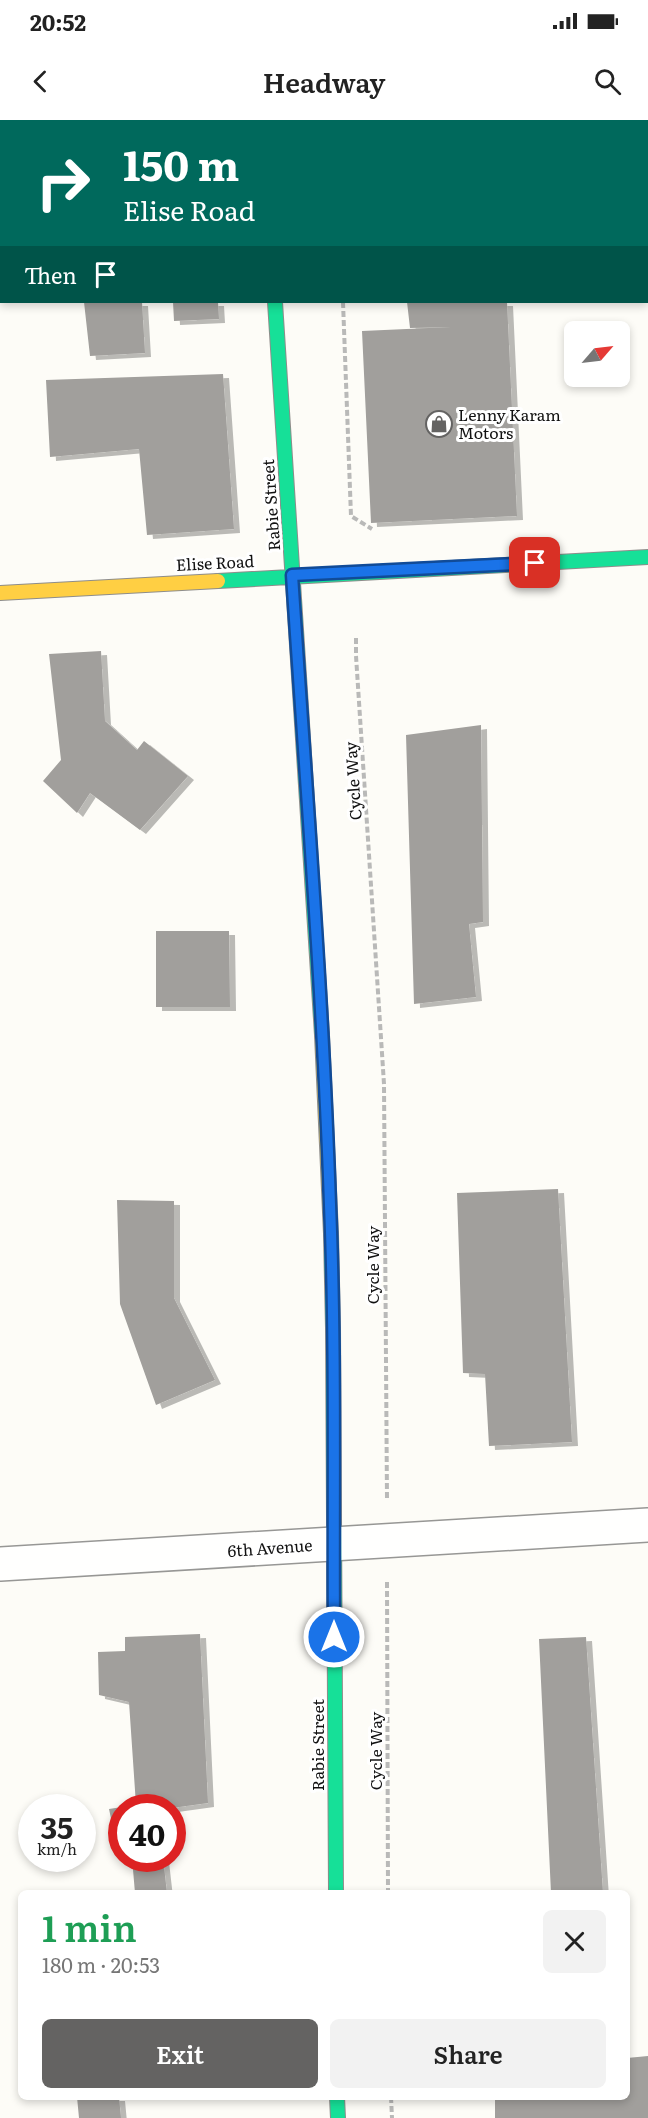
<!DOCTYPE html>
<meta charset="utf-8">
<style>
:root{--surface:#fff;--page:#f2f2f2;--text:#222;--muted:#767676;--accent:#646362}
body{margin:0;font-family:Literata,serif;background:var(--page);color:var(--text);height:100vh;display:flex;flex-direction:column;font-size:22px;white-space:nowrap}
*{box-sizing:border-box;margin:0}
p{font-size:20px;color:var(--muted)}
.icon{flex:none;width:33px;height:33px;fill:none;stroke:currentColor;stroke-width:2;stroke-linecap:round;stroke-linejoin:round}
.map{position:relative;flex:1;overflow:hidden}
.panel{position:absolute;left:18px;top:1770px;width:612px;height:210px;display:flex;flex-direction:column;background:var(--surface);border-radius:9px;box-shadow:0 3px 9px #0003}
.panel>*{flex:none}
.banner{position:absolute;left:0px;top:0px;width:648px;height:183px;box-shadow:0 3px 9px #0003;background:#00695c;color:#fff;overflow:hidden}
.needle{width:39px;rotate:62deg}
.fabs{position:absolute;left:564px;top:201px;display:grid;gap:12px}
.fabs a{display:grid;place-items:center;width:66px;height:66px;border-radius:9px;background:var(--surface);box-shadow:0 3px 9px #0003;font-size:30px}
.speed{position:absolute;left:18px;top:1674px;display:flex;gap:12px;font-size:30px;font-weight:700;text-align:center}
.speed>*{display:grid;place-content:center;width:78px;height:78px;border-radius:50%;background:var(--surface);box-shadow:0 3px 9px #0003;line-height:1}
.speed small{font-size:15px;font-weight:400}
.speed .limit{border:9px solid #d22;background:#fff;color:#111}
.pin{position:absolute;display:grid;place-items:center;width:51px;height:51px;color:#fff;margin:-26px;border-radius:12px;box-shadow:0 3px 9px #0006}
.me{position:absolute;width:66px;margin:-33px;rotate:0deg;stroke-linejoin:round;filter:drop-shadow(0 0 4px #0008)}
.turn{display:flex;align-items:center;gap:21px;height:126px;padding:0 24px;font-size:27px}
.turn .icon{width:78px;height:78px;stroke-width:2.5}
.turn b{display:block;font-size:42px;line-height:51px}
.then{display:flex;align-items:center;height:57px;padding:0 24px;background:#0003;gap:12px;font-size:22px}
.round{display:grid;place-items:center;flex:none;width:63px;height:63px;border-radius:9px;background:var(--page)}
.headline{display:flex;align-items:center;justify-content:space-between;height:102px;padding:0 24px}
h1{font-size:36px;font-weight:600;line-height:45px;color:#1e9e55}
.cta{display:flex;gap:12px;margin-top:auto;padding:12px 24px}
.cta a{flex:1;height:69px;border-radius:9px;background:var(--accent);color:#fff;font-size:24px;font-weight:600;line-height:69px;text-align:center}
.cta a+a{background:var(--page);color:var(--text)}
.status{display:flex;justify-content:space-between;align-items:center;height:42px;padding:0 30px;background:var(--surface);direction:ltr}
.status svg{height:16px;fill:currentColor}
header{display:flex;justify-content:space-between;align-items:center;height:78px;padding:0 24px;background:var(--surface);font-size:27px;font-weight:600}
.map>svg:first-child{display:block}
.building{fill:#a19f9c;filter:url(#shadow)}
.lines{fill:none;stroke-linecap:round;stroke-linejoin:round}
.street-casing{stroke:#979795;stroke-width:36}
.fast-casing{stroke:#8e8d8b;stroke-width:16}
.slow-casing{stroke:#8e8d8b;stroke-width:16}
.path{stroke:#b9b9b8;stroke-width:4;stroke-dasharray:6 3;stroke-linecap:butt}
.street{stroke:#fffffe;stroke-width:33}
.fast{stroke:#16e098;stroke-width:14}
.slow{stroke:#ffcf43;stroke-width:14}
.route-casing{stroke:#114b97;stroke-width:15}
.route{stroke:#1a73e8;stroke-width:10}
.labels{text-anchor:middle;stroke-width:6;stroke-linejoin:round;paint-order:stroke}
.poi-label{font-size:16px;fill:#111;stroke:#fff;text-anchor:start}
.street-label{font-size:16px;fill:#111;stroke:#fff}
</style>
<div class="status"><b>20:52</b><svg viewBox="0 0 49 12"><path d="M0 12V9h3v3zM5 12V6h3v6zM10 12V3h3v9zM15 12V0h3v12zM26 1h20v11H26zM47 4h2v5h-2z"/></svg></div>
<header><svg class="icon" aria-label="back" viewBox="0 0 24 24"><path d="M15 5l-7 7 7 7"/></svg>Headway<svg class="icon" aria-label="search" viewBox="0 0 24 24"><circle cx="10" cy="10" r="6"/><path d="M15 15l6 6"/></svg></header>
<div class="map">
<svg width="648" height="1998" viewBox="0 0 648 1998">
<defs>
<filter id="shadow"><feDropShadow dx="6" dy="4" stdDeviation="0" flood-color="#0004"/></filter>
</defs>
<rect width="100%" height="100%" fill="#fdfcf7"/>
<path class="building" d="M84,182H142L145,233L90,236Z
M173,182H218L219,199L174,201Z
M407,182H507L517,396L371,403L362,211L451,207L410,208Z
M223,254L234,409L147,415L139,329L50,337L46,260Z
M101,531L105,601L137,630L144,621L188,656L140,710L90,673L77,693L43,661L61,640L49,534Z
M481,605L483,802L469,804L476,877L414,884L406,615Z
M156,811H229L230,887H156Z
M558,1069L572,1322L489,1326L485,1254L463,1253L457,1073Z
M117,1080L174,1081V1178L215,1260L156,1285L120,1184Z
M200,1514L208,1683L172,1688H131L136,1685L129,1582L99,1575L98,1532L125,1531V1517Z
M586,1517L603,1773H551L539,1519Z
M122,1687V1727H117L109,1689Z
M132,1738H163L167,1773H135Z
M648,1936V1998H495V1977H627V1938Z
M77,1977H119L121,1998H79Z"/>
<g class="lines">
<defs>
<path id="street" d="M0,1444L648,1405"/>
<path id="fast" d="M263,0L264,2
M275,182L322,915
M218,461L648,437
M331,1114L333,1208L336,1773
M337,1977L338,1998"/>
<path id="slow" d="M0,473L218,461
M322,915L331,1114"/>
</defs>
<use href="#street" class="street-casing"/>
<use href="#fast" class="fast-casing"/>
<use href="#slow" class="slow-casing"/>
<path class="path" d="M336,0V2
M343,182L351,396L372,409
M356,518V536L384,964L387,1379
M387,1462L388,1773
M391,1977L392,1998"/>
<use href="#street" class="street"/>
<use href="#fast" class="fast"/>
<use href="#slow" class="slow"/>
</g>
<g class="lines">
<defs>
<path id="route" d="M334,1517C333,1373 336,1229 330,1085C323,875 306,665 292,455L535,443"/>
</defs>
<use href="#route" class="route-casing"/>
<use href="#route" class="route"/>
</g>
<defs>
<symbol id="shop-ring" viewBox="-11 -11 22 22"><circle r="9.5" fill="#fff" stroke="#646362" stroke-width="1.5"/><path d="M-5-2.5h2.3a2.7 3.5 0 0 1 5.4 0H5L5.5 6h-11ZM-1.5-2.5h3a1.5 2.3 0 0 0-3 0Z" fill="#646362"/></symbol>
</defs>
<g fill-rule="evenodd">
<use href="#shop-ring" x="424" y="289" width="30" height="30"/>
</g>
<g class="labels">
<g class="poi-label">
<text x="458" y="301">Lenny Karam<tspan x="458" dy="18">Motors</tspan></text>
</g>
<g class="street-label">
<text transform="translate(271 385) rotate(-94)" y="6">Rabie Street</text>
<text transform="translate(215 443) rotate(-3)" y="6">Elise Road</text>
<text transform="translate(353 661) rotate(-94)" y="6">Cycle Way</text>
<text transform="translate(373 1145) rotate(-90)" y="6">Cycle Way</text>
<text transform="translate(270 1428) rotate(-4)" y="6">6th Avenue</text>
<text transform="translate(318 1625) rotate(-90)" y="6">Rabie Street</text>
<text transform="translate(376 1631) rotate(-90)" y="6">Cycle Way</text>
</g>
</g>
</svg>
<div class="fabs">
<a><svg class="needle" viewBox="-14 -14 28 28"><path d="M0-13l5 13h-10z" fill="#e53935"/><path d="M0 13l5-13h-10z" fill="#767676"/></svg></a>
</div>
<div class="speed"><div>35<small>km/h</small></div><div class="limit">40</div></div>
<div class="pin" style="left:535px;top:443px;background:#d93025"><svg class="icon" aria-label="arrive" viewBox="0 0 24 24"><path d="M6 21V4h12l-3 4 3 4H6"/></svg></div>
<svg class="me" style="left:334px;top:1517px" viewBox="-20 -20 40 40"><circle r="17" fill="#1a73e8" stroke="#fff" stroke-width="3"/><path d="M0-11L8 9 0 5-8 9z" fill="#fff"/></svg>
<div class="banner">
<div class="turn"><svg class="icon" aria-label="right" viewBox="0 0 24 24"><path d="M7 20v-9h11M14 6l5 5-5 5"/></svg><div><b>150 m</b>Elise Road</div></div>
<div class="then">Then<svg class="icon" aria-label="arrive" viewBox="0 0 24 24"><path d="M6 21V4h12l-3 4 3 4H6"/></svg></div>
</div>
<section class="panel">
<div class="headline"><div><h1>1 min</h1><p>180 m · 20:53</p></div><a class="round"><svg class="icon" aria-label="close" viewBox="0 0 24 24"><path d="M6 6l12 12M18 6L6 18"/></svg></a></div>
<div class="cta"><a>Exit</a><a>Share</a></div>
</section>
</div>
